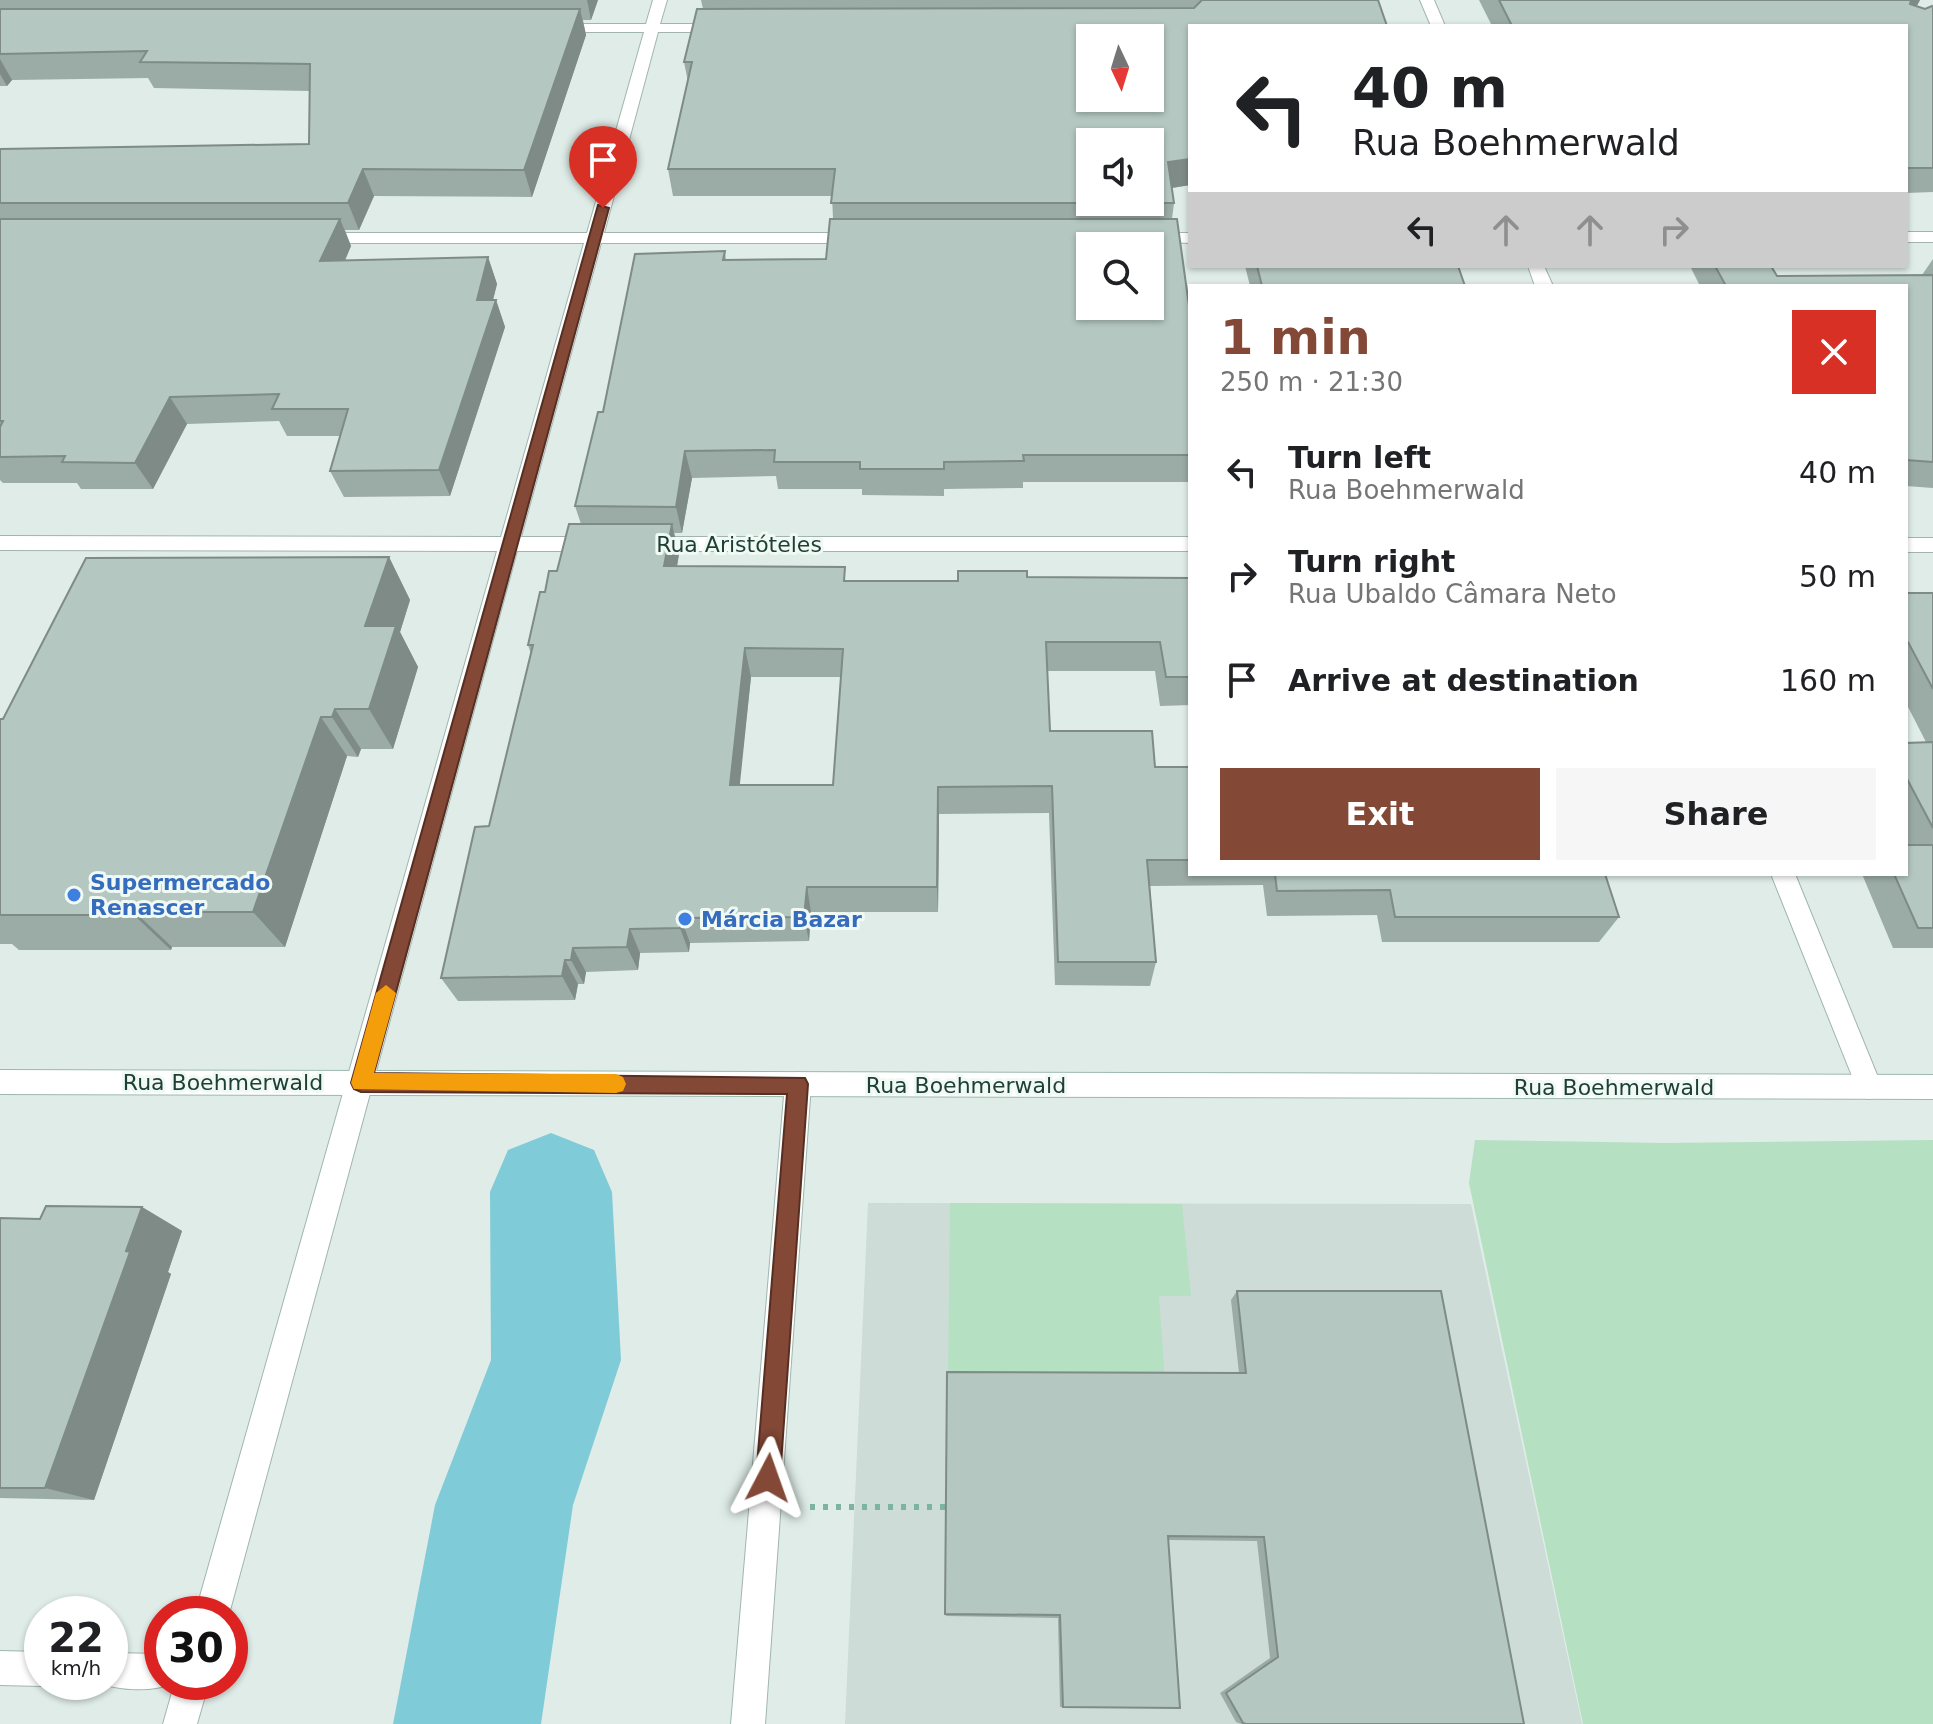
<!DOCTYPE html>
<meta charset="utf-8">
<style>
:root{--surface:#fff;--page:#f6f6f6;--text:#202124;--muted:#757577;--accent:#844836}
body{margin:0;font-family:"DejaVu Sans",sans-serif;background:var(--page);color:var(--text);height:100vh;display:flex;flex-direction:column;font-size:30px;white-space:nowrap}
*{box-sizing:border-box;margin:0}
p{font-size:26px;color:var(--muted)}
.icon{flex:none;width:44px;height:44px;fill:none;stroke:currentColor;stroke-width:2;stroke-linecap:round;stroke-linejoin:round}
.map{position:relative;flex:1;overflow:hidden}
.panel{position:absolute;left:1188px;top:284px;width:720px;height:592px;display:flex;flex-direction:column;background:var(--surface);border-radius:0px;box-shadow:0 2px 6px #0004}
.panel>*{flex:none}
.guide{position:absolute;left:1188px;top:24px;width:720px;height:244px;border-radius:0px;box-shadow:0 2px 6px #0004;background:#fff;color:var(--text);overflow:hidden}
.needle{width:52px;rotate:176deg}
.tools{position:absolute;left:1076px;top:24px;display:grid;gap:16px}
.tools a{display:grid;place-items:center;width:88px;height:88px;border-radius:0px;background:var(--surface);box-shadow:0 2px 6px #0004;font-size:40px}
.speed{position:absolute;left:24px;top:1596px;display:flex;gap:16px;font-size:40px;font-weight:700;text-align:center}
.speed>*{display:grid;place-content:center;width:104px;height:104px;border-radius:50%;background:var(--surface);box-shadow:0 2px 6px #0004;line-height:1}
.speed small{font-size:20px;font-weight:400}
.speed .limit{border:12px solid #d22;background:#fff;color:#111}
.pin{position:absolute;display:grid;place-items:center;width:68px;height:68px;color:#fff;margin:-82px -34px;border-radius:50% 50% 50% 0;rotate:-45deg;box-shadow:0 0 8px #0007}
.pin .icon{rotate:45deg}
.me{position:absolute;width:88px;margin:-44px;rotate:4deg;stroke-linejoin:round;filter:drop-shadow(0 0 6px #0008)}
.turn{display:flex;align-items:center;gap:28px;height:168px;padding:0 32px;font-size:36px}
.turn .icon{width:104px;height:104px;stroke-width:2.5}
.turn b{display:block;font-size:56px;line-height:68px}
.lanes{display:flex;align-items:center;height:76px;padding:0 32px;background:#0003;justify-content:center;gap:40px;direction:ltr}
.lanes .off{opacity:.35}
.round{display:grid;place-items:center;flex:none;width:84px;height:84px;border-radius:0px;background:var(--page)}
.headline{display:flex;align-items:center;justify-content:space-between;height:136px;padding:0 32px}
h1{font-size:48px;font-weight:800;line-height:60px;color:var(--accent)}
.action{display:flex;gap:16px;margin-top:auto;padding:16px 32px}
.action a{flex:1;height:92px;border-radius:0px;background:var(--accent);color:#fff;font-size:32px;font-weight:800;line-height:92px;text-align:center}
.action a+a{background:var(--page);color:var(--text)}
ul{padding:0;list-style:none}
li{display:flex;align-items:center;gap:24px;height:104px;padding:0 32px}
li div{flex:1}
li b{display:block;font-size:30px}
li em{font-style:normal}
.map>svg:first-child{display:block}
.built{fill:#cddcd6}
.green{fill:#b5e0c1}
.lines{fill:none;stroke-linecap:round;stroke-linejoin:round}
.river{fill:#80cbd8;fill-rule:evenodd}
.street-casing{stroke:#a1b5ae;stroke-width:2}
.secondary-casing{stroke:#9cb9af;stroke-width:2}
.path{stroke:#7cb4a2;stroke-width:6;stroke-dasharray:5 8;stroke-linecap:butt}
.street{fill:#fff;fill-rule:evenodd}
.secondary{fill:#fff;fill-rule:evenodd}
.wall{fill:#9baba5;fill-rule:evenodd}
.shaded-wall{fill:#7e8b86}
.building{fill:#b4c7c0;stroke:#7e8b86;stroke-width:2;fill-rule:evenodd}
.route{fill:#844836;stroke:#562f23;stroke-width:2}
.slow{fill:#f59e0b}
.shop-dot{fill:#3f7fe0;stroke:#f0f9f4;stroke-width:3}
.labels{text-anchor:middle;stroke-width:6;stroke-linejoin:round;paint-order:stroke}
.street-label{font-size:22px;fill:#1e3f36;stroke:#f0f9f4}
.shop-label{font-size:22px;font-weight:bold;fill:#366cbe;stroke:#f0f9f4;text-anchor:start}
</style>
<div class="map">
<svg width="1933" height="1724" viewBox="0 0 1933 1724">
<rect width="100%" height="100%" fill="#dfece7"/>
<path class="built" d="M868,1203L1471,1204L1582,1724H845Z"/>
<path class="green" d="M1475,1140L1664,1143L1933,1140V1724H1583L1469,1183Z
M950,1203L1182,1204L1191,1296H1159L1165,1381L948,1380Z"/>
<g class="lines">
<path class="river" d="M551,1133L594,1150L612,1192L621,1360L573,1505L541,1724H393L435,1505L491,1360L490,1192L508,1150Z"/>
<defs>
<path id="street" d="M653,0H667L660,24H724L731,28L724,32H658L604,233H860L868,238L860,243H601L521,537H596L606,544L596,551H517L229,1614H195L497,551L0,550V536L501,537L584,243H316L308,238L316,233H587L644,32H552L545,28L552,24H646Z
M1420,0H1434L1445,26H1431Z
M1906,232H1933V242H1906Z
M1148,233H1190V243L1142,241L1140,238Z
M1528,266H1544L1553,286H1535Z
M644,537H1190V551H644L634,544Z
M1906,538H1933V552H1906Z
M1771,874H1795L1882,1087L1878,1096L1869,1099L1860,1096Z
M798,1072L807,1075L811,1084L765,1724H731L785,1084L789,1075Z
M0,1651L42,1652V1682H51L42,1686L0,1685Z
M110,1653L162,1654V1682L174,1683C153,1692 119,1691 98,1682H110Z
M175,1682H209L197,1724H163Z"/>
<path id="secondary" d="M0,1070L1933,1075V1099L0,1094Z"/>
</defs>
<use href="#street" class="street-casing"/>
<use href="#secondary" class="secondary-casing"/>
<path class="path" d="M810,1507H947"/>
<use href="#street" class="street"/>
<use href="#secondary" class="secondary"/>
</g>
<path class="wall" d="M0,0H598L591,20H583L586,35L532,197L374,196L359,230H345L351,246L345,261L488,257L497,284L493,300H496L505,327L450,496L344,497L330,471L340,436H287L279,421L187,424L153,489H81L77,483H3L0,480V149L309,144L310,91L154,88L148,78L12,80L7,86H0Z
M701,0H1378L1190,26V185L1172,188L1174,203L1172,219L1190,313V482H1023V488L944,489V496L862,495V489H778L776,476L692,478L682,533H674L679,554L677,566L846,581H958L1027,577L1190,578V705L1160,706L1155,671H1047L1050,731L1155,767H1190V874H1605L1619,917L1599,942H1382L1377,915L1267,916L1263,885L1150,886L1156,962L1150,986L1055,985L1049,813L939,814L938,912H811L809,941L690,943L689,952L640,953L638,970L586,972L584,984H578L575,1000L458,1001L441,978L489,826L531,654L528,645L545,592L581,524L575,506L603,412L725,251L726,260L826,259L833,219L832,196H673L668,169L688,82L684,62L703,9ZM751,677H841L833,785H739Z
M1479,0H1920L1917,6L1925,9L1933,7V192L1906,193V26H1492Z
M1933,259V488L1906,486V286H1700L1690,266H1771L1777,276L1922,275Z
M1245,266H1458L1465,286H1250Z
M389,557L410,600L400,632L418,667L393,749H361L358,757L347,756L285,947H172L171,950H19L12,944H0V719H3Z
M1906,593H1933V948H1893L1862,874H1906V743L1926,742L1906,703Z
M142,1207L182,1231L168,1272L171,1274L94,1500L0,1498V1218L40,1219Z
M1237,1291L1524,1724H1241L1236,1722L1220,1693L1270,1658L1257,1541L1168,1540L1180,1708L1060,1707L1058,1618L946,1616L945,1614L1239,1373L1231,1300Z"/>
<path class="shaded-wall" d="M587,0H598L591,20Z
M1910,0H1920L1909,19L1898,23Z
M580,9L586,35L532,197L524,170Z
M0,59L12,80L7,86L0,74Z
M1190,159V185L1165,189L1168,162Z
M363,169L374,196L359,230L348,203Z
M340,219L351,246L332,289L320,261Z
M488,257L497,284L486,327L477,300Z
M496,300L505,327L450,496L439,470Z
M170,397L187,424L153,489L135,463Z
M685,451L692,478L682,533L676,507Z
M672,524L679,554L672,596L664,566Z
M389,557L410,600L400,632L418,667L393,749L369,709L365,626Z
M745,648L751,677L737,812L730,785Z
M335,709L361,749L358,757L332,717Z
M321,717L347,756L285,947L253,912Z
M938,787L939,814L938,912L937,887Z
M807,887L811,912L809,941L804,917Z
M135,912L172,947L171,950L134,915Z
M681,918L690,943L689,952L680,928Z
M630,929L640,953L638,970L627,947Z
M573,948L586,972L584,984L571,960Z
M565,960L578,984L575,1000L562,976Z
M142,1207L182,1231L168,1272L171,1274L94,1500L45,1488Z"/>
<path class="building" d="M1202,0H1378L1387,26H1190V159L1168,162L1174,203H831L835,169H668L692,62H684L697,9L1194,8ZM1090,38H1150V98H1090ZM1090,142H1150V202H1090Z
M1499,0H1911L1910,4L1925,9L1932,6L1933,7V168H1906V26H1512Z
M0,9H580L524,170L363,169L348,203H0V149L309,144L310,64L140,62L147,51L0,54Z
M0,219H340L320,261L488,257L477,300H496L439,470L330,471L348,409H272L279,394L170,397L135,463L62,462L65,456L0,457V427L3,421H0Z
M830,219H1177L1190,313V455H1023L1024,461L944,462V469H860V462H774L775,450L685,451L676,507L575,506L598,412H603L635,254L725,251L723,260L826,259ZM1090,246H1150V306H1090Z
M1257,266H1458L1465,286H1262Z
M1715,266H1771L1777,276L1933,275V462L1906,460V286H1726Z
M569,524H672L664,566L845,567L844,581H958V571H1027V577L1190,578V677H1166L1160,642H1046L1050,731H1152L1155,767H1190V860H1147L1156,962H1058L1052,786L938,787L937,887H807L804,917L681,918L680,928L630,929L627,947L573,948L571,960H565L562,976L441,978L475,827L489,826L533,645H528L540,592H545L549,571H557ZM745,648L843,649L833,785H730Z
M389,557L365,626H396L369,709H335L332,717H321L253,912H135L134,915H0V719H3L86,558Z
M1906,593H1933V689L1908,642H1906Z
M1933,742V828L1906,777V743Z
M1906,845H1933V928H1918L1894,874H1906Z
M1275,874H1605L1619,917H1395L1390,890L1277,891Z
M46,1206L142,1207L126,1251L130,1252L45,1488H0V1218L40,1219Z
M1237,1291H1441L1524,1724H1246L1243,1723L1226,1693L1278,1657L1264,1537L1168,1536L1180,1708L1063,1707L1060,1615L945,1614L947,1372L1246,1373Z"/>
<path class="route" d="M598,205L609,208L374,1073L805,1078L808,1084L780,1478L776,1487L768,1490L759,1487L756,1478L787,1094L361,1092L354,1089L351,1083Z"/>
<path class="slow" d="M386,985L396,993L374,1073L616,1074L623,1077L626,1084L623,1091L616,1093L354,1089L351,1083L376,993Z"/>
<g class="shop-dot">
<circle cx="74" cy="895" r="8"/>
<circle cx="685" cy="919" r="8"/>
</g>
<g class="labels">
<g class="street-label">
<text x="739" y="552">Rua Aristóteles</text>
<text x="223" y="1090">Rua Boehmerwald</text>
<text x="966" y="1093">Rua Boehmerwald</text>
<text x="1614" y="1095">Rua Boehmerwald</text>
</g>
<g class="shop-label">
<text x="90" y="890">Supermercado<tspan x="90" dy="25">Renascer</tspan></text>
<text x="701" y="927">Márcia Bazar</text>
</g>
</g>
</svg>
<div class="tools">
<a><svg class="needle" viewBox="-14 -14 28 28"><path d="M0-13l5 13h-10z" fill="#e53935"/><path d="M0 13l5-13h-10z" fill="#757577"/></svg></a>
<a><svg class="icon" aria-label="sound" viewBox="0 0 24 24"><path d="M4 9h4l5-4v14l-5-4H4zM17 9q2 3 0 6"/></svg></a>
<a><svg class="icon" aria-label="search" viewBox="0 0 24 24"><circle cx="10" cy="10" r="6"/><path d="M15 15l6 6"/></svg></a>
</div>
<div class="speed"><div>22<small>km/h</small></div><div class="limit">30</div></div>
<div class="pin" style="left:603px;top:208px;background:#d93025"><svg class="icon" aria-label="arrive" viewBox="0 0 24 24"><path d="M6 21V4h12l-3 4 3 4H6"/></svg></div>
<svg class="me" style="left:768px;top:1478px" viewBox="-20 -20 40 40"><path d="M0-17L14 15 0 8-14 15z" fill="#844836" stroke="#fff" stroke-width="4"/></svg>
<div class="guide">
<div class="turn"><svg class="icon" aria-label="left" viewBox="0 0 24 24"><path d="M17 20v-9H6M10 6l-5 5 5 5"/></svg><div><b>40 m</b>Rua Boehmerwald</div></div>
<div class="lanes"><svg class="icon" aria-label="left" viewBox="0 0 24 24"><path d="M17 20v-9H6M10 6l-5 5 5 5"/></svg><svg class="icon off" aria-label="ahead" viewBox="0 0 24 24"><path d="M12 20V5M6 11l6-6 6 6"/></svg><svg class="icon off" aria-label="ahead" viewBox="0 0 24 24"><path d="M12 20V5M6 11l6-6 6 6"/></svg><svg class="icon off" aria-label="right" viewBox="0 0 24 24"><path d="M7 20v-9h11M14 6l5 5-5 5"/></svg></div>
</div>
<section class="panel">
<div class="headline"><div><h1>1 min</h1><p>250 m · 21:30</p></div><a class="round" style="background:#d93025;color:#fff"><svg class="icon" aria-label="close" viewBox="0 0 24 24"><path d="M6 6l12 12M18 6L6 18"/></svg></a></div>
<ul>
<li><svg class="icon" aria-label="left" viewBox="0 0 24 24"><path d="M17 20v-9H6M10 6l-5 5 5 5"/></svg><div><b>Turn left</b><p>Rua Boehmerwald</p></div><em>40 m</em></li>
<li><svg class="icon" aria-label="right" viewBox="0 0 24 24"><path d="M7 20v-9h11M14 6l5 5-5 5"/></svg><div><b>Turn right</b><p>Rua Ubaldo Câmara Neto</p></div><em>50 m</em></li>
<li><svg class="icon" aria-label="arrive" viewBox="0 0 24 24"><path d="M6 21V4h12l-3 4 3 4H6"/></svg><div><b>Arrive at destination</b></div><em>160 m</em></li>
</ul>
<div class="action"><a>Exit</a><a>Share</a></div>
</section>
</div>
